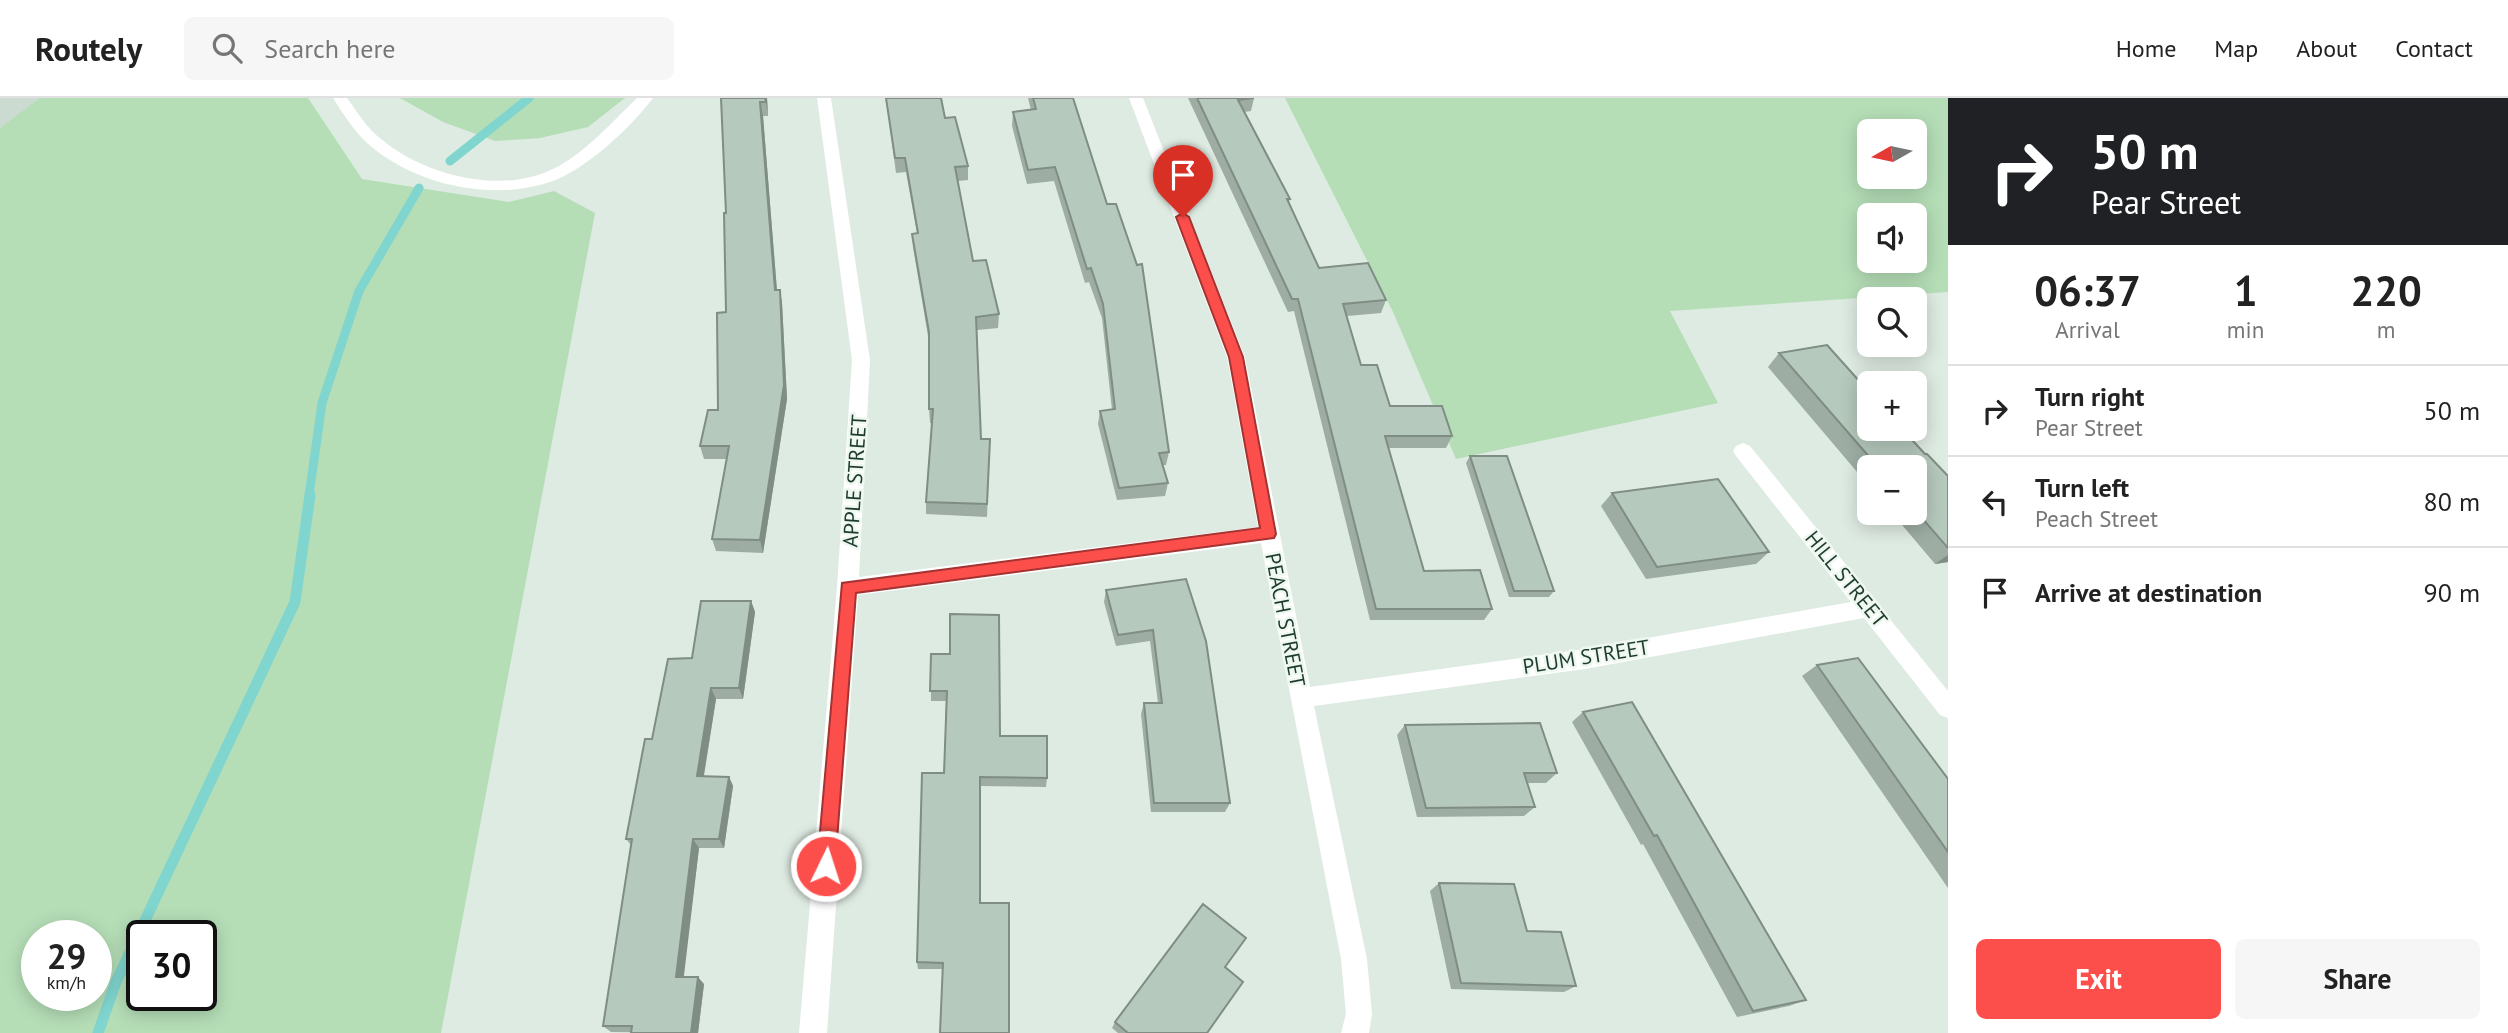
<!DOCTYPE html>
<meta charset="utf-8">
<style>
:root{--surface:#fff;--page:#f6f6f6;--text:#222;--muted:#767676;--line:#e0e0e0;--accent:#fc4f4b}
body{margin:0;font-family:"PT Sans",sans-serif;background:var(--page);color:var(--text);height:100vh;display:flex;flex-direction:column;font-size:26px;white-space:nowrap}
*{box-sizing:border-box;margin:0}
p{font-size:23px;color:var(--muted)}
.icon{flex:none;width:38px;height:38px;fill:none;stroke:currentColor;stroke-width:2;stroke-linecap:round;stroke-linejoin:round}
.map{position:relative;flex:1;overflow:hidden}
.sheet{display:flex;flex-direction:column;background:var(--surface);width:560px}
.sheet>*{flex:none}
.banner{background:#202124;color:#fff;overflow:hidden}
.needle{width:46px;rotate:261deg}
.tools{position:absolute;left:1857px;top:21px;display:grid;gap:14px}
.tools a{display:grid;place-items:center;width:70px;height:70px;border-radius:10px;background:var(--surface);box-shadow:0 4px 18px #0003;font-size:35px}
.speed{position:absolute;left:21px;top:822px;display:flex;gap:14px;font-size:35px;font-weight:700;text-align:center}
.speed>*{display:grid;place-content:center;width:91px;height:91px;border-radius:50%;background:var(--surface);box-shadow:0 4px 18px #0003;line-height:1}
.speed small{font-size:18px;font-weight:400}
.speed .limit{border:4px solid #111;border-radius:10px;background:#fff;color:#111}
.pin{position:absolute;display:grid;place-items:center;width:60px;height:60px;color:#fff;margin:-72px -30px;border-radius:50% 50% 50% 0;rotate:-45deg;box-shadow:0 0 7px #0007}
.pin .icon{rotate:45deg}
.me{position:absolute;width:77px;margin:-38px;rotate:4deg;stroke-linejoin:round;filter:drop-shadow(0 0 5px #0008)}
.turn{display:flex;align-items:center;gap:24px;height:147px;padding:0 28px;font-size:32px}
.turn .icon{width:91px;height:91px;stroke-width:2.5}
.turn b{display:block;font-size:49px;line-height:60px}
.eta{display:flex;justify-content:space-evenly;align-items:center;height:119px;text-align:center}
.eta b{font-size:42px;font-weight:600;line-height:49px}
.primary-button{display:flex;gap:14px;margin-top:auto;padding:14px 28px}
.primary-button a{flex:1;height:80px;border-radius:10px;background:var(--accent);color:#fff;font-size:28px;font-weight:600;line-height:80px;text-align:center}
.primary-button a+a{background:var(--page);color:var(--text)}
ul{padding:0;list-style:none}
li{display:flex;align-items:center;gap:21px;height:91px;padding:0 28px;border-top:2px solid var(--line)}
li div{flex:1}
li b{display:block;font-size:26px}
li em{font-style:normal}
header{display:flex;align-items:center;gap:42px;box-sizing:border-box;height:98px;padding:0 35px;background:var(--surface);border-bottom:2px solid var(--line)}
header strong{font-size:33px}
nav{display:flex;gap:38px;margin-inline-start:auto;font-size:24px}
.search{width:490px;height:63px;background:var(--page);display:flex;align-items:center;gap:18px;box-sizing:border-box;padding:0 24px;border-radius:10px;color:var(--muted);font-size:26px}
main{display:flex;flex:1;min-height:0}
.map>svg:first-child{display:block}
.built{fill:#ccdbd1}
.green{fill:#b5deb7;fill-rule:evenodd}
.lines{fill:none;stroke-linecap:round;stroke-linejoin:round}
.stream-far1{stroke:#81d5cf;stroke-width:9}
.stream{stroke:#81d5cf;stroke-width:11}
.minor{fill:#fff;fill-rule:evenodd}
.wall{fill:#9dada3}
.shaded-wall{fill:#7f8d84}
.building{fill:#b6c9bd;stroke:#7f8d84;stroke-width:2}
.route{fill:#fc4f4b;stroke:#a43331;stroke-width:2}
.labels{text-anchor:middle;stroke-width:5;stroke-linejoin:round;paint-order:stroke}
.street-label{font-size:21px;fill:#1e3c2d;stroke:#eff7f1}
</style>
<header>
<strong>Routely</strong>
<div class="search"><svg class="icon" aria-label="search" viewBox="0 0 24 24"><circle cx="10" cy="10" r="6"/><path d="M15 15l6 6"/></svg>Search here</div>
<nav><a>Home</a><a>Map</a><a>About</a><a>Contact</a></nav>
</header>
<main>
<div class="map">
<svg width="1948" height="935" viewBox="0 0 1948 935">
<rect width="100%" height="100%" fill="#deebe2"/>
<path class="built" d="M0,0H93L0,55Z"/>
<path class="green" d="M40,0H308L362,81L509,104L554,93L595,115L441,935H0V30ZM37,838H96V898H37ZM142,838H201V898H142Z
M400,0H625L588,29L540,40L495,43L443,24Z
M1285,0H1948V194L1670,213L1718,305L1456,361L1393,214ZM1869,33H1914V79H1869ZM1869,117H1914V163H1869Z"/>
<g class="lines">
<path class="stream-far1" d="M450,63L529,0
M309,398L322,305L359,193L419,90"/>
<path class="stream" d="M98,935L116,884L295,504L310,397"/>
<path class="minor" d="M333,0H347C357,14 367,30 381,41C425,78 504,98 557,69C588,52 612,24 637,0H653C631,29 586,72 550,84C493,103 420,88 373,50C356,37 344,17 333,0Z
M817,0H831L870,262L859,479L1258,429L1227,259L1129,0H1143L1245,259L1310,589L1585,551L1851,504L1736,358L1733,353L1736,348L1743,345L1750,348L1948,593V620L1940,617L1864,520L1585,571L1314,608L1367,861L1372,916L1369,935H1341L1346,916L1341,861L1261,445L858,497L827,935H799L837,489L852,262Z"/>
</g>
<path class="wall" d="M721,0H767L768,18H763L777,192H780L782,205L787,301L763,455L716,453L712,441L727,361H704L700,348L718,312L726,214V115Z
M886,0H941L945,20L968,68V82L958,83L973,163L999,216L998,230L977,232L981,341H990L987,419L926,416V404L932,325H930L929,311V244L913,149L912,136L917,135L906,74L896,75Z
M1028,0H1073L1169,354L1166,367H1163L1168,385L1165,398L1117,402L1098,326L1100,313L1112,312L1102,220L1089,184L1085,185L1054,83L1027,86L1012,28L1013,14L1031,12Z
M1188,0H1254L1251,13L1244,14L1290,101L1289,104L1319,170L1386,202L1381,215L1347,218L1361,267L1390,308L1452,338L1446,350H1389L1424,473L1492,511L1484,522H1370L1294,213L1288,214Z
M1779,255L1925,356L1948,378V464L1935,466L1892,415H1914V369H1869V388L1768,269Z
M1470,358L1554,493L1549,499H1509L1466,365Z
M1612,395L1769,454L1756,466L1646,481L1601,408Z
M1186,481L1230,705L1225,714H1151L1141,616L1144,605H1158L1150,543L1116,548L1104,504L1106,492Z
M751,503L755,514L743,601H716L704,678L729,679L733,688L724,750H699L683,879L704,886L698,935L611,934L603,928L631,747L626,741L652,641L692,560Z
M931,556L1000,638L1047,680L1046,689L980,688L943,871H918L917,864L944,675L946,603H931Z
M1817,567L1948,681V790L1802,578Z
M1583,614L1806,902L1789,908L1737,919L1643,746L1641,747L1572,624Z
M1405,627L1557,675L1546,685H1527L1535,709L1524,718L1417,719L1397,637Z
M1439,785L1527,833L1576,888L1564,894L1451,891L1430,793Z
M1225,869L1207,935H1118L1112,930L1115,924Z"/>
<path class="shaded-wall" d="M765,0H767L768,18L766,4Z
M760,4L763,18L778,206L775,192Z
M780,192L782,205L787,301L763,455L760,442Z
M1948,457V464L1935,466Z
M751,503L755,514L743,601L739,590Z
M711,590L716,601L702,688L697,678Z
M729,679L733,688L724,750L719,741Z
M693,741L699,750L683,886L676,879Z
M698,879L704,886L698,935H691Z"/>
<path class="building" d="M721,0H765L766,4H760L775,192H780L784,287L760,442L712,441L729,348H700L708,312H718L717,215L726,214L724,115H726Z
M886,0H941L945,20L955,19L968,68L955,69L973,163L986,162L999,216L976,219L981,341H990L987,406L926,404L933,311H929V234L912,136L918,135L905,60H895Z
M1033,0H1073L1107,106H1116L1137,167L1142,166L1169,354L1159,355L1168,385L1119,390L1100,313L1115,311L1103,206L1091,170L1087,171L1055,69L1028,72L1013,14L1036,11Z
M1197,0H1254L1238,2L1290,101H1287L1319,170L1368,165L1386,202L1343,206L1361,267H1377L1390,308H1442L1452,338H1385L1424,473L1480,472L1492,511H1376L1298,201H1292Z
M1827,247L1869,294V331H1902L1925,356H1927L1948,378V450L1914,411V369H1878L1779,255Z
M1470,358H1507L1554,493H1514Z
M1718,381L1769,454L1657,469L1612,395Z
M1186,481L1206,543L1230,705H1154L1144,605H1162L1153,532L1118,537L1106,492Z
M701,503H751L739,590H711L697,678L729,679L719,741H693L676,879H698L691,935H631L632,928H603L632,741H626L645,641H652L668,561L692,560Z
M950,516L999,517L1000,638H1047V680L980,679V805H1009V935H940L943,865L917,864L922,675H944L947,593H930L931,556H950Z
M1858,560L1948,681V754L1817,567Z
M1632,604L1806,902L1753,913L1657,737L1654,738L1583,614Z
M1540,625L1557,675H1524L1535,709L1426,710L1405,627Z
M1439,785L1514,786L1527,833L1561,834L1576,888L1461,885Z
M1203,806L1246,840L1225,869L1243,884L1207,935H1128L1115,924Z"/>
<path class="route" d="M1183,115L1189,119L1243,259L1276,436L1274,440L856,495L835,768L833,774L826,777L819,774L817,768L842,485L1260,430L1229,259L1176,119Z"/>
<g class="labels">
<g class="street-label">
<text transform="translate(855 383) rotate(-86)" y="7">APPLE STREET</text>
<text transform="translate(1846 481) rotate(51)" y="7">HILL STREET</text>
<text transform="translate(1285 522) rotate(79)" y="7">PEACH STREET</text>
<text transform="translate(1586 559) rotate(-9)" y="7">PLUM STREET</text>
</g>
</g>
</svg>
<div class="tools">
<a><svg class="needle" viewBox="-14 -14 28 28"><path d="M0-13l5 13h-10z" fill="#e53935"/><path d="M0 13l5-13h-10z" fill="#767676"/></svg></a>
<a><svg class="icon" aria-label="sound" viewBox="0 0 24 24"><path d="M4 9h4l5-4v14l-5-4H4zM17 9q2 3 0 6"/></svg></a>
<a><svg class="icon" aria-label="search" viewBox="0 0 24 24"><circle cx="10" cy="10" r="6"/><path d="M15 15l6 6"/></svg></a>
<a>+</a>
<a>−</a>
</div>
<div class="speed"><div>29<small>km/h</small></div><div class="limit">30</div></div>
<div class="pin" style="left:1183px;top:119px;background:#d93025"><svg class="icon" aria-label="arrive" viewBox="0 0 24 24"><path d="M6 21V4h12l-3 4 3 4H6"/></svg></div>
<svg class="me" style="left:826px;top:768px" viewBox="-20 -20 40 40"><circle r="17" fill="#fc4f4b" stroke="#fff" stroke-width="3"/><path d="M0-11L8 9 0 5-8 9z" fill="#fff"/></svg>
</div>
<section class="sheet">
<div class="banner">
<div class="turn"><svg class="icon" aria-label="right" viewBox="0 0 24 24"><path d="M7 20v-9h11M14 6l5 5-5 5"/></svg><div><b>50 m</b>Pear Street</div></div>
</div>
<div class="eta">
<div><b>06:37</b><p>Arrival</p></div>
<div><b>1</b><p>min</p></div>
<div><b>220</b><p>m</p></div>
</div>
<ul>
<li><svg class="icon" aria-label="right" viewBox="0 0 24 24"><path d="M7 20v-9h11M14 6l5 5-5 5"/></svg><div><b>Turn right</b><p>Pear Street</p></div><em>50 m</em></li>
<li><svg class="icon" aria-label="left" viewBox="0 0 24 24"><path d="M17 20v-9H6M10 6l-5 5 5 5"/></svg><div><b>Turn left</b><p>Peach Street</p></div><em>80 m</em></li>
<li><svg class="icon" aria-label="arrive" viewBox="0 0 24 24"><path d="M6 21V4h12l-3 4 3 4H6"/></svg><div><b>Arrive at destination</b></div><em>90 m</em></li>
</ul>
<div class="primary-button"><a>Exit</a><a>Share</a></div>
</section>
</main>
